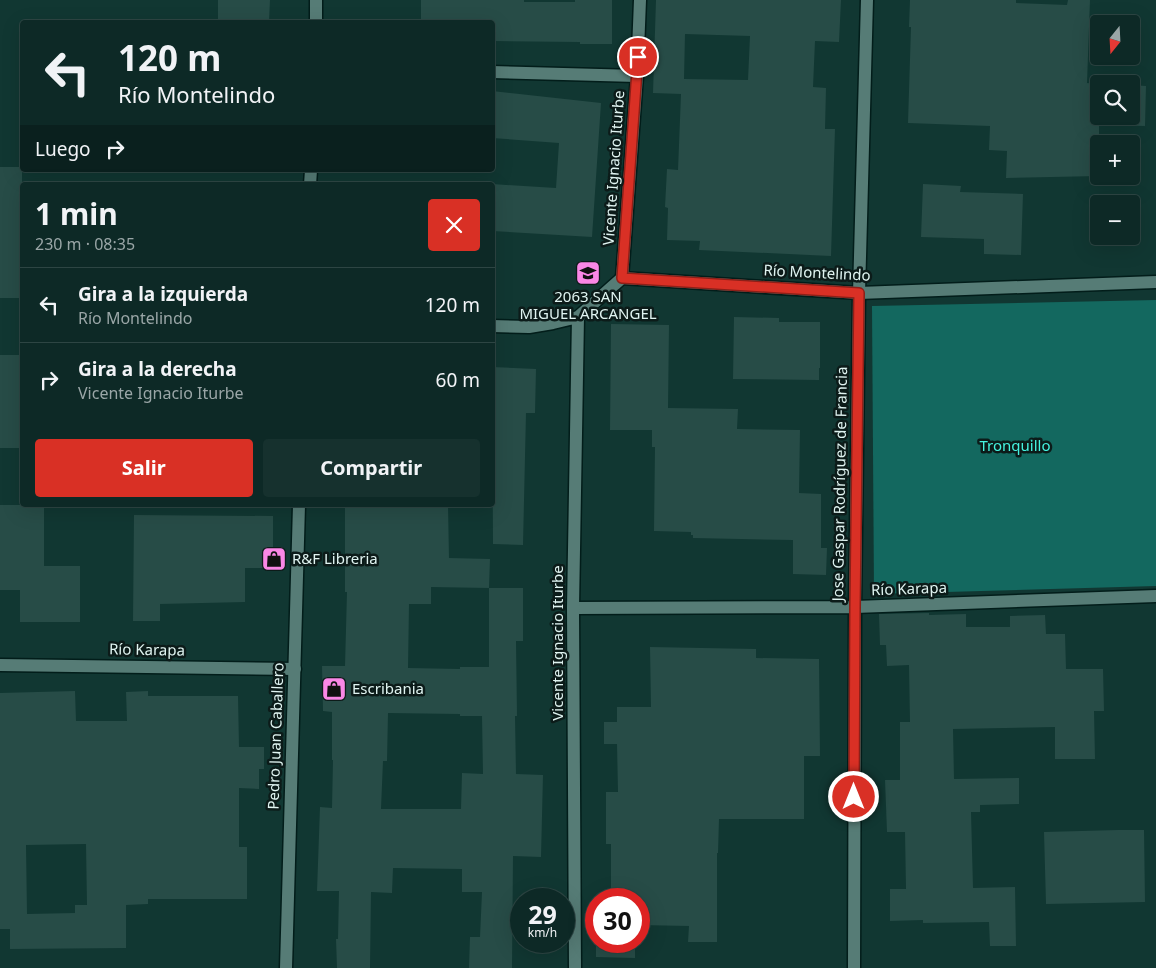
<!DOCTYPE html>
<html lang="es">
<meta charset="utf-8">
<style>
:root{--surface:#0d2926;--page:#16312e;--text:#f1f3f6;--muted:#9aa6a7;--line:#2d4543;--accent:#d93025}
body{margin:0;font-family:"Noto Sans",sans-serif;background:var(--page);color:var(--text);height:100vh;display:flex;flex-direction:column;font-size:19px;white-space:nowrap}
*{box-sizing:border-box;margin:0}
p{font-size:16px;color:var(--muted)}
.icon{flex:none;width:28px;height:28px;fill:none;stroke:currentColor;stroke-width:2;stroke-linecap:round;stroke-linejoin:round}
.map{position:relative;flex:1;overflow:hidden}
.panel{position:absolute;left:20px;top:182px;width:475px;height:325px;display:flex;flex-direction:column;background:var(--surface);border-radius:5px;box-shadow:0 5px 20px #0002,0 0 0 1px var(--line)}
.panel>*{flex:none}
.guide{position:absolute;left:20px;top:20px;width:475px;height:152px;border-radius:5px;box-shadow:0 5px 20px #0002,0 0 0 1px var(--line);background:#0d2926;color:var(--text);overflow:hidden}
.needle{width:32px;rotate:198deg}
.controls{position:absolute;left:1090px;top:15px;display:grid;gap:10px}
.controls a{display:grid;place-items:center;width:50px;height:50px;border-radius:5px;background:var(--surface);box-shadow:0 5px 20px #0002,0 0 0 1px var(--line);font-size:25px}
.speed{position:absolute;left:510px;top:888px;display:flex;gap:10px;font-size:25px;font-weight:700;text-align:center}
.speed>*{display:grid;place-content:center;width:65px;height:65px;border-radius:50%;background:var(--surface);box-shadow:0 5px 20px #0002,0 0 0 1px var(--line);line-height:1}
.speed small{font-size:12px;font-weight:400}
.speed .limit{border:8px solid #d22;background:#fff;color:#111}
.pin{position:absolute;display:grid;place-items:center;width:42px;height:42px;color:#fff;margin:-21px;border:2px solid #fff;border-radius:50%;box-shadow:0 1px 5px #0007}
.me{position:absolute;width:55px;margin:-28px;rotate:0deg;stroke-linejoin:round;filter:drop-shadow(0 0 4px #0008)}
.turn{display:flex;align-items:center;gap:18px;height:105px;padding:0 15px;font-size:22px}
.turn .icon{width:65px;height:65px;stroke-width:2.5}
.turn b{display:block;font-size:35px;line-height:42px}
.then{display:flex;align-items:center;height:48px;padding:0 15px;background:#0003;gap:10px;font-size:19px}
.round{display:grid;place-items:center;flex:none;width:52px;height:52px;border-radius:5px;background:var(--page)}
.overview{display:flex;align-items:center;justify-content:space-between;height:85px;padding:0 15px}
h1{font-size:30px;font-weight:700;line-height:38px}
.cta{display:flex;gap:10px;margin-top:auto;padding:10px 15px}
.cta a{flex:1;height:58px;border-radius:5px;background:var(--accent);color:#fff;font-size:20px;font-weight:700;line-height:58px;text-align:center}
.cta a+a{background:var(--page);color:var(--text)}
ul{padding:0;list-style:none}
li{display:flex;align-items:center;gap:15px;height:75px;padding:0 15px;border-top:1px solid var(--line)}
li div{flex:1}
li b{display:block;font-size:19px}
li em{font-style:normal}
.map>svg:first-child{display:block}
.green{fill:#13685f}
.building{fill:#274c47;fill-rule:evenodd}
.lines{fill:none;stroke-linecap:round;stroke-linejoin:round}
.minor-casing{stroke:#021d1a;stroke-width:15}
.tertiary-casing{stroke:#021d1a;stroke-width:15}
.minor{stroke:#567c76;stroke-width:12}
.tertiary{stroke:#567c76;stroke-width:12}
.route-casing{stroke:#8d1f18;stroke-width:12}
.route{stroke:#d93025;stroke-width:9}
.labels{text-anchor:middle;stroke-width:5;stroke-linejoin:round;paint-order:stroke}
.street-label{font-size:15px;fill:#e0f4f1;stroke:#0c1b19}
.poi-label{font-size:15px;fill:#e0f4f1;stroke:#0c1b19;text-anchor:start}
.park-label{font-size:15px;fill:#45f2df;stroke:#0c1b19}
</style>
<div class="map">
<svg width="1156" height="968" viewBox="0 0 1156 968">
<rect width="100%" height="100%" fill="#113732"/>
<path class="green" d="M1156,300V586L874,594L872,306Z"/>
<path class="building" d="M218,0H270L269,22H218Z
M421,0H524V2H575V0H612V44H580V42L492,41V22H421Z
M656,0H841L839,42L815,41L813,87L826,88L825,129H835L831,256L699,250L700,241L667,240L668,208L665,207L667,169L678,170L681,94L653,93ZM685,34L750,36L748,80L684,79Z
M910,0H1016V3L1067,5L1068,0H1090L1087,83L1100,84L1099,116H1131V85L1146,86L1145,126L1099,125V176L1006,178L1007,151L989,150L990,126L908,123L911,27H909Z
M492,91L601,103L592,237L492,231V184L556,188L559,143L492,138Z
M0,167H22V298H0Z
M923,184L961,186L960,192L1023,194L1021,255L984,254V239L921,237Z
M734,317L779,318V322H820V368H819V380L733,379Z
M611,324L669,325L668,408L738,409L737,429L800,430L799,493L821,494V548H827L826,575L793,574V540L693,538V535H691V532L654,531L655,447H652V430H610Z
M0,355H22V448H0Z
M492,367L536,369L535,413H526L523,545L493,544Z
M0,505H44V566H80V622H20V590H0Z
M345,505H448L449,558L490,559L489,588H523V641H516L517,716H515L516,774L543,775L541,857L513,856L512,968H469L470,937H480L482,892H462V869L393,868L392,893L371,892L370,968H337L336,939H338L339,891H317L320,807L332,808L333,760H332V712L323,711L322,666H345L347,592H345ZM431,587L489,588V667H460V669L408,668L409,604H431ZM388,713L460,714V716H482L483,774L462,773L461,809H381L383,761H387Z
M134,515L273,516V568H245V602L160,604V621H133Z
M929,613V615L966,614V627H1010V616L1045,615L1046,634H1065L1066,669H1103L1104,711H1094L1095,759H1055V727L953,729L954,779L1019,778V804L980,805V812H971L973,888L1015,887L1016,946H990L989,922L923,923V920L890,921V889H906L905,832H887L885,780H900V722H910L909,665L887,666L886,645H880L879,614Z
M650,647L756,649V658L819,659L820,756H804V819H719L718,853H717V942H688L689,926L639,925V899H611V844H606V792H618L617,744H604V722H617V707H651Z
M75,691L76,721H127L126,692L148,691V696H238L239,747H264V769H259V789L239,788V847H247V899H148V904L126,905V948L10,949V929H0V693ZM86,844L87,905H75V913L27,914L26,845Z
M1118,830H1144L1145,902L1046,904L1044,832Z
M596,925V941H635V958L596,957Z"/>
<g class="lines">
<defs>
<path id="minor" d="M492,72L637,76
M622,278L637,76L640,0
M573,608L855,607L1156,596
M0,665L295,669
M854,968L855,607L859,293L867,0"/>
<path id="tertiary" d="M316,22V0
M310,185L311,170
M492,326L529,327L553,323L578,317L622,278L859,293L1156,282
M286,968L299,505
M575,968L573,608L578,317"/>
</defs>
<use href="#minor" class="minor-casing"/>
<use href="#tertiary" class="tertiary-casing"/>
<use href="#minor" class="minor"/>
<use href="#tertiary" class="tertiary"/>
</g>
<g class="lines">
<defs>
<path id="route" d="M638,57L622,278L859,293L855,607L854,797"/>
</defs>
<use href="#route" class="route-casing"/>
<use href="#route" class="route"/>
</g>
<defs>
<symbol id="school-square" viewBox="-11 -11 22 22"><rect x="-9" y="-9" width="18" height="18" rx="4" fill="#fa87e6" stroke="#0c1b19"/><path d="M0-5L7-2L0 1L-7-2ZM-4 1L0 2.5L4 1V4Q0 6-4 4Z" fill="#111"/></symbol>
<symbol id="shop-square" viewBox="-11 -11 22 22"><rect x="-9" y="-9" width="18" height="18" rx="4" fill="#fa87e6" stroke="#0c1b19"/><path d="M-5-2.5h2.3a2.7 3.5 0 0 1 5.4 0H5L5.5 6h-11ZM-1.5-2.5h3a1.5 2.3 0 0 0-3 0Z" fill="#111"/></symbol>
</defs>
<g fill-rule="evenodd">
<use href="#school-square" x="574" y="259" width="28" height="28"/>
<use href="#shop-square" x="260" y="545" width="28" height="28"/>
<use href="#shop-square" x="320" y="675" width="28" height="28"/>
</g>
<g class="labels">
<g class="street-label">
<text transform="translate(614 168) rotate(-86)" y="5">Vicente Ignacio Iturbe</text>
<text transform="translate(817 273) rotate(3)" y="5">Río Montelindo</text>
<text transform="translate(840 484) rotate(-89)" y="5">Jose Gaspar Rodríguez de Francia</text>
<text transform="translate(909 589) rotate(-2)" y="5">Río Karapa</text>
<text transform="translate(558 643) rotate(-90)" y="5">Vicente Ignacio Iturbe</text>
<text transform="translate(147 650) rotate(1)" y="5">Río Karapa</text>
<text transform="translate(276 736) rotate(-88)" y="5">Pedro Juan Caballero</text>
</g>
<g class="poi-label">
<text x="588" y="302" text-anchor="middle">2063 SAN<tspan x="588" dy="17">MIGUEL ARCANGEL</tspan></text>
<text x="292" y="564">R&amp;F Libreria</text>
<text x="352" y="694">Escribania</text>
</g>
<g class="park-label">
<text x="1015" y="451">Tronquillo</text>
</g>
</g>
</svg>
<div class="controls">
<a><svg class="needle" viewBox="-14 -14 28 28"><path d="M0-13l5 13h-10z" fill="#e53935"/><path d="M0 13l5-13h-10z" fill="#9aa6a7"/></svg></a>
<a><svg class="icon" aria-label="search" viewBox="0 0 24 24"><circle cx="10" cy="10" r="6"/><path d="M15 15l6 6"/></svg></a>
<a>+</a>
<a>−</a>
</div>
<div class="speed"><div>29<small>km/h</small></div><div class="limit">30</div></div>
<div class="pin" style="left:638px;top:57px;background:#d93025"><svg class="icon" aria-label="arrive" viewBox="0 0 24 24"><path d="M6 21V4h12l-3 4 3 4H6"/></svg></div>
<svg class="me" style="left:854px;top:797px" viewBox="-20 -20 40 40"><circle r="17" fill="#d93025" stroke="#fff" stroke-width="3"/><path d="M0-11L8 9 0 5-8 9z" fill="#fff"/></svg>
<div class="guide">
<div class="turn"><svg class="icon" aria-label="left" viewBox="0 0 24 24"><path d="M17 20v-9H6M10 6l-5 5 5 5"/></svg><div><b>120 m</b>Río Montelindo</div></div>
<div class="then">Luego<svg class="icon" aria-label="right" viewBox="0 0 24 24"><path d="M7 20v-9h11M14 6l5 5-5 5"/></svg></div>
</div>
<section class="panel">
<div class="overview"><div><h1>1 min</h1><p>230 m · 08:35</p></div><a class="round" style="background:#d93025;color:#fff"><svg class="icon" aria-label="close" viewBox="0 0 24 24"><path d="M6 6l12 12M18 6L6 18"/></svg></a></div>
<ul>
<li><svg class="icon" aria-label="left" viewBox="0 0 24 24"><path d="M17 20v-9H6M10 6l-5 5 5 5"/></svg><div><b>Gira a la izquierda</b><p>Río Montelindo</p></div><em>120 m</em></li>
<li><svg class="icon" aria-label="right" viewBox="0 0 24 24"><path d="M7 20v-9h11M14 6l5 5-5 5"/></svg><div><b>Gira a la derecha</b><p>Vicente Ignacio Iturbe</p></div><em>60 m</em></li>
</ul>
<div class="cta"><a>Salir</a><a>Compartir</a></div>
</section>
</div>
